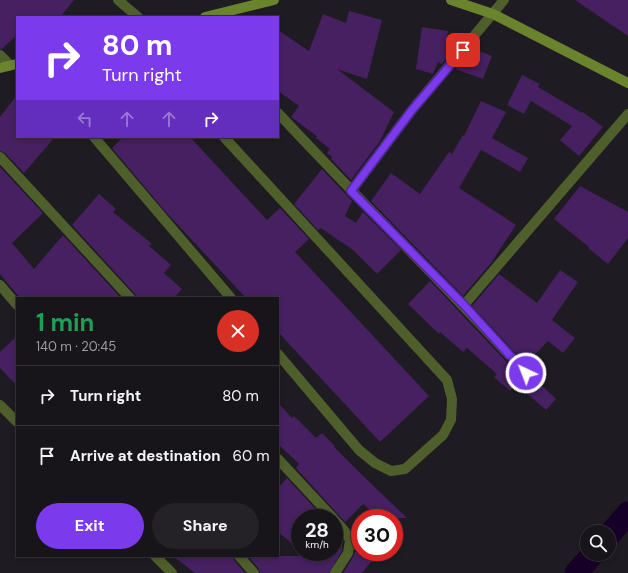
<!DOCTYPE html>
<meta charset="utf-8">
<style>
:root{--surface:#17141a;--page:#242127;--text:#f1f3f6;--muted:#9e9ea2;--line:#363339;--accent:#7c3aed}
body{margin:0;font-family:"DM Sans",sans-serif;background:var(--page);color:var(--text);height:100vh;display:flex;flex-direction:column;font-size:15px;white-space:nowrap}
*{box-sizing:border-box;margin:0}
p{font-size:13px;color:var(--muted)}
.icon{flex:none;width:22px;height:22px;fill:none;stroke:currentColor;stroke-width:2;stroke-linecap:round;stroke-linejoin:round}
.map{position:relative;flex:1;overflow:hidden}
.drawer{position:absolute;left:16px;top:297px;width:263px;height:260px;display:flex;flex-direction:column;background:var(--surface);border-radius:0px;box-shadow:0 2px 6px #0003,0 0 0 1px var(--line)}
.drawer>*{flex:none}
.guide{position:absolute;left:16px;top:16px;width:263px;height:122px;border-radius:0px;box-shadow:0 2px 6px #0003,0 0 0 1px var(--line);background:#7c3aed;color:#fff;overflow:hidden}
.buttons{position:absolute;left:580px;top:525px;display:grid;gap:8px}
.buttons a{display:grid;place-items:center;width:36px;height:36px;border-radius:50%;background:var(--surface);box-shadow:0 2px 6px #0003,0 0 0 1px var(--line);font-size:20px}
.speed{position:absolute;left:291px;top:509px;display:flex;gap:8px;font-size:20px;font-weight:700;text-align:center}
.speed>*{display:grid;place-content:center;width:52px;height:52px;border-radius:50%;background:var(--surface);box-shadow:0 2px 6px #0003,0 0 0 1px var(--line);line-height:1}
.speed small{font-size:10px;font-weight:400}
.speed .limit{border:6px solid #d22;background:#fff;color:#111}
.pin{position:absolute;display:grid;place-items:center;width:34px;height:34px;color:#fff;margin:-17px;border-radius:8px;box-shadow:0 2px 6px #0006}
.me{position:absolute;width:44px;margin:-22px;rotate:317deg;stroke-linejoin:round;filter:drop-shadow(0 0 3px #0008)}
.turn{display:flex;align-items:center;gap:14px;height:84px;padding:0 20px;font-size:18px}
.turn .icon{width:52px;height:52px;stroke-width:2.5}
.turn b{display:block;font-size:28px;line-height:34px}
.lanes{display:flex;align-items:center;height:38px;padding:0 20px;background:#0003;justify-content:center;gap:20px;direction:ltr}
.lanes .off{opacity:.35}
.round{display:grid;place-items:center;flex:none;width:42px;height:42px;border-radius:21px;background:var(--page)}
.summary{display:flex;align-items:center;justify-content:space-between;height:68px;padding:0 20px}
h1{font-size:24px;font-weight:700;line-height:30px;color:#1e9e55}
.primary-button{display:flex;gap:8px;margin-top:auto;padding:8px 20px}
.primary-button a{flex:1;height:46px;border-radius:24px;background:var(--accent);color:#fff;font-size:16px;font-weight:700;line-height:46px;text-align:center}
.primary-button a+a{background:var(--page);color:var(--text)}
ul{padding:0;list-style:none}
li{display:flex;align-items:center;gap:12px;height:60px;padding:0 20px;border-top:1px solid var(--line)}
li div{flex:1}
li b{display:block;font-size:15px}
li em{font-style:normal}
.map>svg:first-child{display:block}
.lines{fill:none;stroke-linecap:round;stroke-linejoin:round}
.canal{stroke:#170028;stroke-width:23}
.building{fill:#462061}
.street{stroke:#4e5f2b;stroke-width:10}
.secondary{stroke:#69842d;stroke-width:10}
.route-casing{stroke:#51269a;stroke-width:10}
.route{stroke:#7c3aed;stroke-width:7}
</style>
<div class="map">
<svg width="628" height="573" viewBox="0 0 628 573">
<rect width="100%" height="100%" fill="#1f1b22"/>
<g class="lines">
<path class="canal" d="M609,535L628,513
M576,573L593,554"/>
</g>
<path class="building" d="M0,0H74L60,17H17V35L2,49H0Z
M575,0H628V36Z
M349,11L382,20L367,79L337,69L394,112L380,141L351,180L331,159L332,157L327,153L330,149L315,137H318L291,117L299,106L278,91V30L309,51L323,14L346,23Z
M422,27L448,31L447,38L459,43L442,64L438,62L433,74L416,69Z
M472,48L492,56L483,79L455,69Z
M522,75L540,84L538,87L582,113L583,112L603,127L579,156L560,140L572,126L531,101L524,114L507,105Z
M17,95V137H55L24,173L5,153L0,151V117Z
M481,101L506,112L492,138L528,158L520,172L481,150L459,188L516,225L491,263L463,296L371,201L391,173L420,194L449,152L452,154L463,135L464,136Z
M123,137H190L267,220L280,208L309,239L295,252L429,396L380,442L278,332V298H246L165,211L112,148Z
M0,167L43,213L12,243L34,269L63,235L121,298H20L0,274Z
M322,169L352,201L345,216L356,223L363,212L401,250L377,274L353,250L321,228L318,230L294,204Z
M580,186L628,212V238L608,264L588,248L589,247L554,219Z
M99,194L116,209L113,212L152,244L149,246L171,265L164,273L182,289L174,298H136L135,294L72,225Z
M560,270L578,282L552,320L575,338L563,353L548,341L526,364L472,306L499,274L537,303Z
M430,281L521,377L527,379L532,376L556,399L546,410L516,384L510,391L494,377L497,374L467,348L463,352L440,332L439,334L408,304Z
M17,336V386L0,368V352Z
M278,403L292,418L294,416L316,438L322,433L335,446L334,447L360,473L407,518H380L363,504L345,522L296,468L299,464L278,444Z
M287,478L324,518H300V550L278,532V488Z
M334,540L342,546V551L329,573H260L259,569L248,556H307L302,552H334Z
M355,552H379L362,573H343L353,557Z
M173,556H233L234,560L245,573H195Z"/>
<g class="lines">
<path class="street" d="M118,0L138,17
M0,55L10,65
M278,113C360,201 445,285 526,373
M94,137L231,298
M224,137L447,380L452,399L451,420L443,435L405,469L391,471L375,463L359,450L278,354
M0,157L130,298
M351,191L412,110L504,0
M0,285L17,305
M464,305L628,114
M0,405L17,422
M278,459L333,518
M334,519L343,529L350,540L348,553L335,573
M155,556L172,573
M239,556L254,573"/>
<path class="secondary" d="M451,0L493,14L628,83
M205,17L274,0
M0,68L17,64"/>
</g>
<g class="lines">
<defs>
<path id="route" d="M463,50L412,110L351,191L464,305L526,373"/>
</defs>
<use href="#route" class="route-casing"/>
<use href="#route" class="route"/>
</g>
</svg>
<div class="buttons">
<a><svg class="icon" aria-label="search" viewBox="0 0 24 24"><circle cx="10" cy="10" r="6"/><path d="M15 15l6 6"/></svg></a>
</div>
<div class="speed"><div>28<small>km/h</small></div><div class="limit">30</div></div>
<div class="pin" style="left:463px;top:50px;background:#d93025"><svg class="icon" aria-label="arrive" viewBox="0 0 24 24"><path d="M6 21V4h12l-3 4 3 4H6"/></svg></div>
<svg class="me" style="left:526px;top:373px" viewBox="-20 -20 40 40"><circle r="17" fill="#7c3aed" stroke="#fff" stroke-width="3"/><path d="M0-11L8 9 0 5-8 9z" fill="#fff"/></svg>
<div class="guide">
<div class="turn"><svg class="icon" aria-label="right" viewBox="0 0 24 24"><path d="M7 20v-9h11M14 6l5 5-5 5"/></svg><div><b>80 m</b>Turn right</div></div>
<div class="lanes"><svg class="icon off" aria-label="left" viewBox="0 0 24 24"><path d="M17 20v-9H6M10 6l-5 5 5 5"/></svg><svg class="icon off" aria-label="ahead" viewBox="0 0 24 24"><path d="M12 20V5M6 11l6-6 6 6"/></svg><svg class="icon off" aria-label="ahead" viewBox="0 0 24 24"><path d="M12 20V5M6 11l6-6 6 6"/></svg><svg class="icon" aria-label="right" viewBox="0 0 24 24"><path d="M7 20v-9h11M14 6l5 5-5 5"/></svg></div>
</div>
<section class="drawer">
<div class="summary"><div><h1>1 min</h1><p>140 m · 20:45</p></div><a class="round" style="background:#d93025;color:#fff"><svg class="icon" aria-label="close" viewBox="0 0 24 24"><path d="M6 6l12 12M18 6L6 18"/></svg></a></div>
<ul>
<li><svg class="icon" aria-label="right" viewBox="0 0 24 24"><path d="M7 20v-9h11M14 6l5 5-5 5"/></svg><div><b>Turn right</b></div><em>80 m</em></li>
<li><svg class="icon" aria-label="arrive" viewBox="0 0 24 24"><path d="M6 21V4h12l-3 4 3 4H6"/></svg><div><b>Arrive at destination</b></div><em>60 m</em></li>
</ul>
<div class="primary-button"><a>Exit</a><a>Share</a></div>
</section>
</div>
